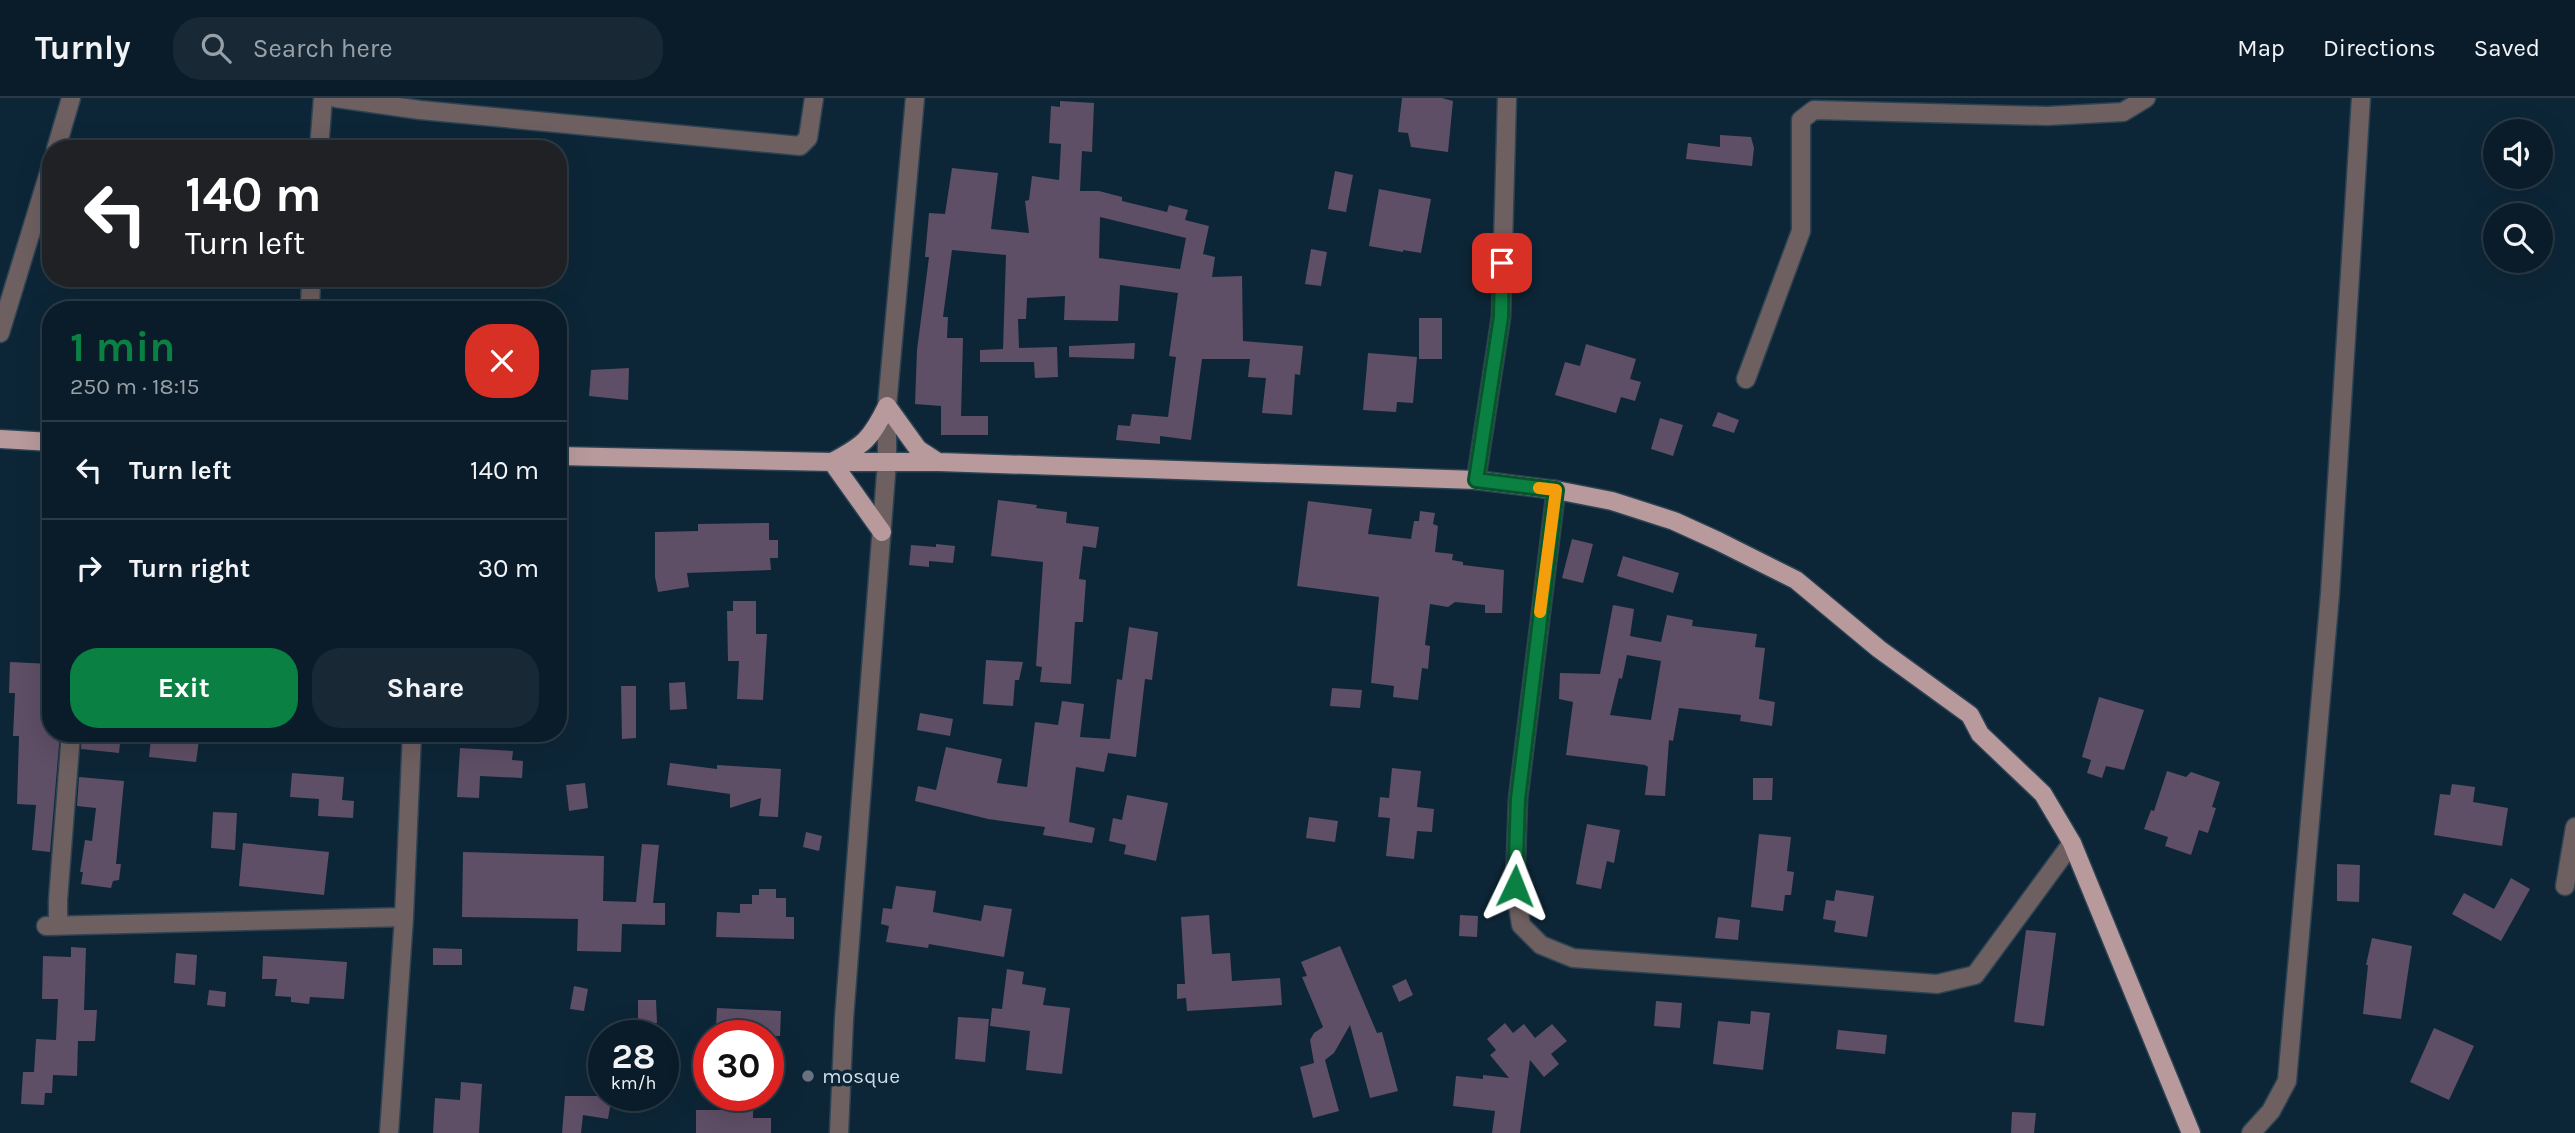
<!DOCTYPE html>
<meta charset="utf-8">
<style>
:root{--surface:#0a1c29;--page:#182935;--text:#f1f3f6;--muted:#99a1a8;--line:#2a3a46;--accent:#0b8043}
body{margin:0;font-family:Karla,sans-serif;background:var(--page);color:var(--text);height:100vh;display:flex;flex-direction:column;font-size:26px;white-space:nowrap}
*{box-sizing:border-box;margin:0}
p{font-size:23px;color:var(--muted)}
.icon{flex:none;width:38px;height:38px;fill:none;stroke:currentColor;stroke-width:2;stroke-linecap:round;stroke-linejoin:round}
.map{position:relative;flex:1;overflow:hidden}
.details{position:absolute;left:42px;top:203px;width:525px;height:441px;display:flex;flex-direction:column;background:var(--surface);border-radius:28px;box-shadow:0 7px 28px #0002,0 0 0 2px var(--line)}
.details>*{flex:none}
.hud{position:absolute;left:42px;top:42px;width:525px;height:147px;border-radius:28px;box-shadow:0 7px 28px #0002,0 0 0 2px var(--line);background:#202124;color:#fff;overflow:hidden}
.fabs{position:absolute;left:2483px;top:21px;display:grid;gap:14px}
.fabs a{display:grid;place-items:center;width:70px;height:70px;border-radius:50%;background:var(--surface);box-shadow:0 7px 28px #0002,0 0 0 2px var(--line);font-size:35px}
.speed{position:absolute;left:588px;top:922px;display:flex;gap:14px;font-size:35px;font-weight:700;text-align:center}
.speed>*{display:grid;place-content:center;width:91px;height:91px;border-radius:50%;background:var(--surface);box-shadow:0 7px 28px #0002,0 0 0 2px var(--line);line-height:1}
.speed small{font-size:18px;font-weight:400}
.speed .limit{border:10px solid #d22;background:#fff;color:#111}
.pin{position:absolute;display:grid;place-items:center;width:60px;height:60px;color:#fff;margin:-30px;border-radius:14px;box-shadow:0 4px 10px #0006}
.me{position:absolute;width:77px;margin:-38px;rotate:2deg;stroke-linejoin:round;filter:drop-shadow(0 0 5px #0008)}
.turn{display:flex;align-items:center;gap:24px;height:147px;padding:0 28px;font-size:32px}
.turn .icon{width:91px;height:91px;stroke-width:2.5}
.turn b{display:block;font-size:49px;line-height:60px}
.round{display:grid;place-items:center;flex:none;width:74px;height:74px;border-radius:28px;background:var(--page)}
.overview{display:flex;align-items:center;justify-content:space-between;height:119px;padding:0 28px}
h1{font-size:42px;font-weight:700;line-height:52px;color:var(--accent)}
.cta{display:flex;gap:14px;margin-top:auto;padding:14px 28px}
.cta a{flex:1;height:80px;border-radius:28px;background:var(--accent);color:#fff;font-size:28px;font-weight:700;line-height:80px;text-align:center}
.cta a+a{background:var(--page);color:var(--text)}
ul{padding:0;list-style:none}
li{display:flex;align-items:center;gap:21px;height:98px;padding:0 28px;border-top:2px solid var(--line)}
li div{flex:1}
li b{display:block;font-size:26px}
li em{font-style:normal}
header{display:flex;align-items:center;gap:42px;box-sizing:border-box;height:98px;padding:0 35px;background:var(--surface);border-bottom:2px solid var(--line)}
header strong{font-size:33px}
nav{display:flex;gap:38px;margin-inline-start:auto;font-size:24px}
.search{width:490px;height:63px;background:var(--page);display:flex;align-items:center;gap:18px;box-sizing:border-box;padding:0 24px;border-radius:28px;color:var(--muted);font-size:26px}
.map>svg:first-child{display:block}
.building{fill:#5e4e66;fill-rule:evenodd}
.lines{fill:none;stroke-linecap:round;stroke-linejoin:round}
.minor-casing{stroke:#2c4353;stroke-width:21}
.major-casing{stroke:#2c4353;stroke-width:21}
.minor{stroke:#6e5f60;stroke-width:18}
.major{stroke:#b99a9c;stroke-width:18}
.route-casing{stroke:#07532c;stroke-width:18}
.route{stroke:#0b8043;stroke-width:12}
.slow{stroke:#f59e0b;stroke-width:12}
.worship-dot{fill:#6b7280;stroke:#0d2637;stroke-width:2.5}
.labels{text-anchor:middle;stroke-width:7;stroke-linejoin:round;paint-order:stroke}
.poi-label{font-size:21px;fill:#cedde9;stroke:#0d2637;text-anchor:start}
</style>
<header>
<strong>Turnly</strong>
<div class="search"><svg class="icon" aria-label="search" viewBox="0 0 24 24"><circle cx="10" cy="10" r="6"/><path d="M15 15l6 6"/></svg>Search here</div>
<nav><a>Map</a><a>Directions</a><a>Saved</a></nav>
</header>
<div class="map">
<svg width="2575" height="1035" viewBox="0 0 2575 1035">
<rect width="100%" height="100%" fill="#0d2637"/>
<path class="building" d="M1402,0H1442L1453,3L1448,54L1411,49L1408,35L1398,34Z
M1060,3L1094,5L1092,54L1082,53L1080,93H1099L1122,99V103L1167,114L1169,107L1188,112L1185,122L1209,128L1203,156L1215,159L1212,179L1242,178L1243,243L1303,248L1300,277L1295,276L1292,317L1262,315L1266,280L1248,279L1250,261H1202L1191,342L1160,338V346L1116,342L1118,327L1130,328L1132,316L1168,319L1176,259L1169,258L1178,195L1120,187L1118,223L1064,222L1065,198L1027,200L1026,221H1018L1019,250L1057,249L1058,279L1035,280L1034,264H980V252L1003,251L1006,157L952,152L943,219H948L947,240H963L961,318H988V337H941V308L915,306L917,252L929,159H925L929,115L945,116L952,70L998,75L991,131L1029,135L1025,103L1029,102L1032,78L1059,82L1061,46L1049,45L1051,8L1060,9ZM1100,119L1186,140L1180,171L1099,160Z
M1720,37L1751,39L1754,50L1752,68L1686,61L1688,45L1720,49Z
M1335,73L1353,77L1346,114L1328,111Z
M1379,91L1431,101L1421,155L1403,152V154L1369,148Z
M1311,151L1327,154L1321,188L1305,186Z
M1419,220H1442V261H1419Z
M1135,245L1134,261L1069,259V248Z
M1586,246L1636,261L1630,281L1641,284L1635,303L1621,299L1616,315L1555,297L1565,264L1580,268Z
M1368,255L1417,259L1413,305L1397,304L1396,314L1363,312Z
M629,270L628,302L589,298L591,272Z
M1718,314L1739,322L1734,335L1712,328Z
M1660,320L1683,327L1673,358L1651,351Z
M998,402L1037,407L1036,410L1067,414L1066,425L1099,429L1096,450L1083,448L1079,481L1086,482L1083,524H1075L1071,586L1040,584L1042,569L1036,568L1043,464L991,458Z
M1308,403L1372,411L1368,436L1411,441L1414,423H1419L1420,413L1435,415L1433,426L1438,428L1435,454L1453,456L1452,462L1463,464V467L1504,472L1502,515H1485V507L1455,504L1448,509L1430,506L1425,547L1430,548L1428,571L1422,570L1418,602L1393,599L1394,588L1371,585L1379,499L1297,488Z
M769,425V442H778V460H770L771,472L687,475L689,489L658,494L655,479V434L698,433V426Z
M1572,441L1593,446L1583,485L1562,480Z
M936,446L955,448L953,465L929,463V469L909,467L911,447L936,449Z
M1623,458L1679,475L1673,495L1617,478Z
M733,503H756V536H767L763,602L737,601L739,563H728L727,513H733Z
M1613,507L1634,511L1630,538L1661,544L1667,517L1693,522L1692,528L1757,536L1755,549L1765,550L1759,601L1775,604L1772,628L1740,623L1741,617L1679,610L1673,643L1669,642L1665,698L1645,697L1648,669L1645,667L1566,657L1573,604L1559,601L1560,575L1600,576ZM1627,557L1661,563L1651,622L1610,617L1619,580L1622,581Z
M1129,529L1158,534L1152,582L1145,581L1136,659L1108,655L1104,674L1076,669L1069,724L1095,730L1092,745L1043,737L1045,729L988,721L915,703L918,688L936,692L946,649L1002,661L997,685L1027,689L1035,624L1058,627L1062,603L1084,606L1080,639L1110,641L1117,581L1122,582Z
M986,562L1023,564L1019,582H1015L1013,608L983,606Z
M10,564L51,566V635H60L50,754L32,752L36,707L17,706L19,638H13L15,595H9Z
M685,584L687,611L670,612L669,585Z
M621,588H636V640L622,641Z
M1332,590L1362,592L1360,610L1330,608Z
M2099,599L2144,612L2124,672L2106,668L2102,680L2087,675L2091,662L2082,659Z
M920,615L953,621L950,638L917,632Z
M82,635H121L119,655L81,651Z
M161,635H200L196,664L149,659L151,640L160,641Z
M460,650L513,653L512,662L523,663L522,680L480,678L479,700L457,699Z
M670,665L717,671V667L781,671L778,719L759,718L761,700L730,710V696L667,687Z
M1392,670L1421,673L1417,709L1434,711L1432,734L1417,733L1414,761L1386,758L1390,720L1378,719L1380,699L1389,700Z
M2167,673L2186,679L2191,674L2220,684L2212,709L2216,710L2208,735L2199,732L2191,757L2165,748L2168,739L2144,731L2151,712L2154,713Z
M292,675L344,679L342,702L354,703L353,720L318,718L319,701L290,699Z
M79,679L124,683L116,766H121L119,782L113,783L111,790L81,786L83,774H80L85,742L92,743L96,710L77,708Z
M1753,680H1773L1772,702H1753Z
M585,685L588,710L569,713L566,687Z
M2452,686L2475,689L2473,704L2508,710L2502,748L2434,737L2440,696L2450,697Z
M1127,697L1168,705L1156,763L1124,756L1126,747L1109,743L1113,720L1122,722Z
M213,714L237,715L235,752L211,750Z
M1309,719L1338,723L1335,744L1306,740Z
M1587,726L1620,732L1614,765L1607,763L1601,791L1576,786Z
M806,734L822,738L819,753L803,749Z
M1759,736L1791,739L1787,773L1794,774L1791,797H1785L1783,813L1751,809Z
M243,745L329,754L324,797L239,788Z
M642,746L659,747L653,805H665V827L622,826L621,854L577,853L578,821L462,819L463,754L604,758L603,803L636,804Z
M2337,766L2360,767L2359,804L2337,803Z
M2511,780L2530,791L2501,843L2452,816L2464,795L2494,811Z
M896,788L936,793L933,814L981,823L984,807L1012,811L1004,859L929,846L928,850L886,844L889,828L881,826L883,810L892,811Z
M759,791H776V800H786V819H794V841L716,839L717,814L740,815V806H752V797H759Z
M1836,792L1874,798L1867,839L1834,834L1836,823L1823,821L1826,802L1834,803Z
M1209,817L1212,856L1230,855L1232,883L1280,880L1282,907L1187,913L1186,900L1177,901V886H1185L1181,819Z
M1460,817L1478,818L1477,839L1459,838Z
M1718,819L1740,822L1738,842L1715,840Z
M2026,832L2056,835L2044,928L2014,924Z
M2372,840L2412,848L2401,921L2363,916L2368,867H2366Z
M1340,848L1377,935L1382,934L1398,993L1370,1000L1350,927L1334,955L1325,962L1339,1013L1313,1020L1300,969L1314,965L1310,942L1314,935L1323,929L1302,879L1307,878L1301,864Z
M71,849L86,850L84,912H97L95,943H78L77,978L53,977L52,995H45L44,1007L21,1006L23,974H34L36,941L56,942L58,901H42L43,858L71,859Z
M433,850L462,851V867H433Z
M176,855L197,857L195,887L174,885Z
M263,858L347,864L344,901L310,899L309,906L291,904V899L275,898L277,881H262Z
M1007,871L1024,874L1022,886L1046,890L1043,907L1070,910L1062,976L1026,972L1030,933L990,928L992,910L1002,911Z
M1406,881L1413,897L1399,904L1392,888Z
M574,888L588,891L584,913L570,911Z
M209,892L226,894L225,909L207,907Z
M638,902H656L657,925H638Z
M1656,903L1682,905L1680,930L1654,928Z
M717,910L781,913L780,938H748V929L716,928Z
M1751,913L1770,915L1763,972L1713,966L1718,923L1750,926Z
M958,919L989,921L985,964L955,961Z
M1505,925L1513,935L1524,926L1535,940L1552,926L1567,943L1551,956L1559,966L1544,979L1530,962L1520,1035H1492L1495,1013L1453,1008L1456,978L1483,981V977L1509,980L1490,957L1496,952L1487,941Z
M2434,930L2474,948L2449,1002L2410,984Z
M1838,932L1887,937L1885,956L1836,951Z
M461,984L482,986L479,1035H433L435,1000L460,1002Z
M565,998H612L608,1021L583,1017L581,1035H562Z
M696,1012H753V1020H771V1035H696Z
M2012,1014L2036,1015L2034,1035H2011Z"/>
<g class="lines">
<defs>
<path id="minor" d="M336,0L420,12L800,48L808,40L814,0
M56,51L71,0
M319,51L323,0
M310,212L311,180
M0,235L51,68
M1746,281L1801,133V22L1814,12L2047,18L2123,14L2146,0
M1476,382L1501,219L1507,0
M1556,392L1518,701L1515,788L1521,827L1541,847L1573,860L1937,886L1975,877L2072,745
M2565,788L2575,729
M46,828L404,819
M58,828V802L71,635
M389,1035L404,819L412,635
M839,1035L844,921L887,363V308L915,0
M2251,1035L2271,1013L2287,983L2330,496L2361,0"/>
<path id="major" d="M0,341L51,344
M558,358L832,364H939L1476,382L1556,392L1612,403L1674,423L1718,443L1796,482L1879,551L1970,617L1980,636L2043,696L2072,745L2191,1035
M882,434L832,364C864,347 871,341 887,308L918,351L938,364"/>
</defs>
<use href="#minor" class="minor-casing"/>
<use href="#major" class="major-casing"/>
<use href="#minor" class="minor"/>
<use href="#major" class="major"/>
</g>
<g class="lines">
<defs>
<path id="route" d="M1502,165L1501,219L1476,382L1556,392L1518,701L1515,788"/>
</defs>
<use href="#route" class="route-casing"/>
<use href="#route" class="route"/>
<path class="slow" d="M1539,390L1556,392L1540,514"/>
</g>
<circle class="worship-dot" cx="808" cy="978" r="7"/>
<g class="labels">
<g class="poi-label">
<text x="822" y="985">mosque</text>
</g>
</g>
</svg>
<div class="fabs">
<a><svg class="icon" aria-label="sound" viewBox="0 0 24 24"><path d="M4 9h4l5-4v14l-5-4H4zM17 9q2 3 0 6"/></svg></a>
<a><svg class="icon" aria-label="search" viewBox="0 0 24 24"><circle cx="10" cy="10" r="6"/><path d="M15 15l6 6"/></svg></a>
</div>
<div class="speed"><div>28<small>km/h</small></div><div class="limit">30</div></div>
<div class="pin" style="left:1502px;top:165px;background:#d93025"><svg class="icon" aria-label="arrive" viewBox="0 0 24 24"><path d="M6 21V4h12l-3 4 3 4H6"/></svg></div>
<svg class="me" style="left:1515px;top:788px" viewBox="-20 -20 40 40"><path d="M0-17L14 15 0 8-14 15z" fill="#0b8043" stroke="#fff" stroke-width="4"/></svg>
<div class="hud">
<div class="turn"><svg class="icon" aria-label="left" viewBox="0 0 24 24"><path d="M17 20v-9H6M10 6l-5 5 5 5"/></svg><div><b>140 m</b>Turn left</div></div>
</div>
<section class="details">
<div class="overview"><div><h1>1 min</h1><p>250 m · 18:15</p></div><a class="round" style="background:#d93025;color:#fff"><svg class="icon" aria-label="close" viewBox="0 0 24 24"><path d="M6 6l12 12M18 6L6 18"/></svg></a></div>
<ul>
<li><svg class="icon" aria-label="left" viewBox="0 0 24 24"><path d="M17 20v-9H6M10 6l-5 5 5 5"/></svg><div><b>Turn left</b></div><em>140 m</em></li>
<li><svg class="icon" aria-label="right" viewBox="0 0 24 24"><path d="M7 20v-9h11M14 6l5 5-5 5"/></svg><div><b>Turn right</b></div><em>30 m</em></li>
</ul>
<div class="cta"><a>Exit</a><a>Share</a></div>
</section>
</div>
